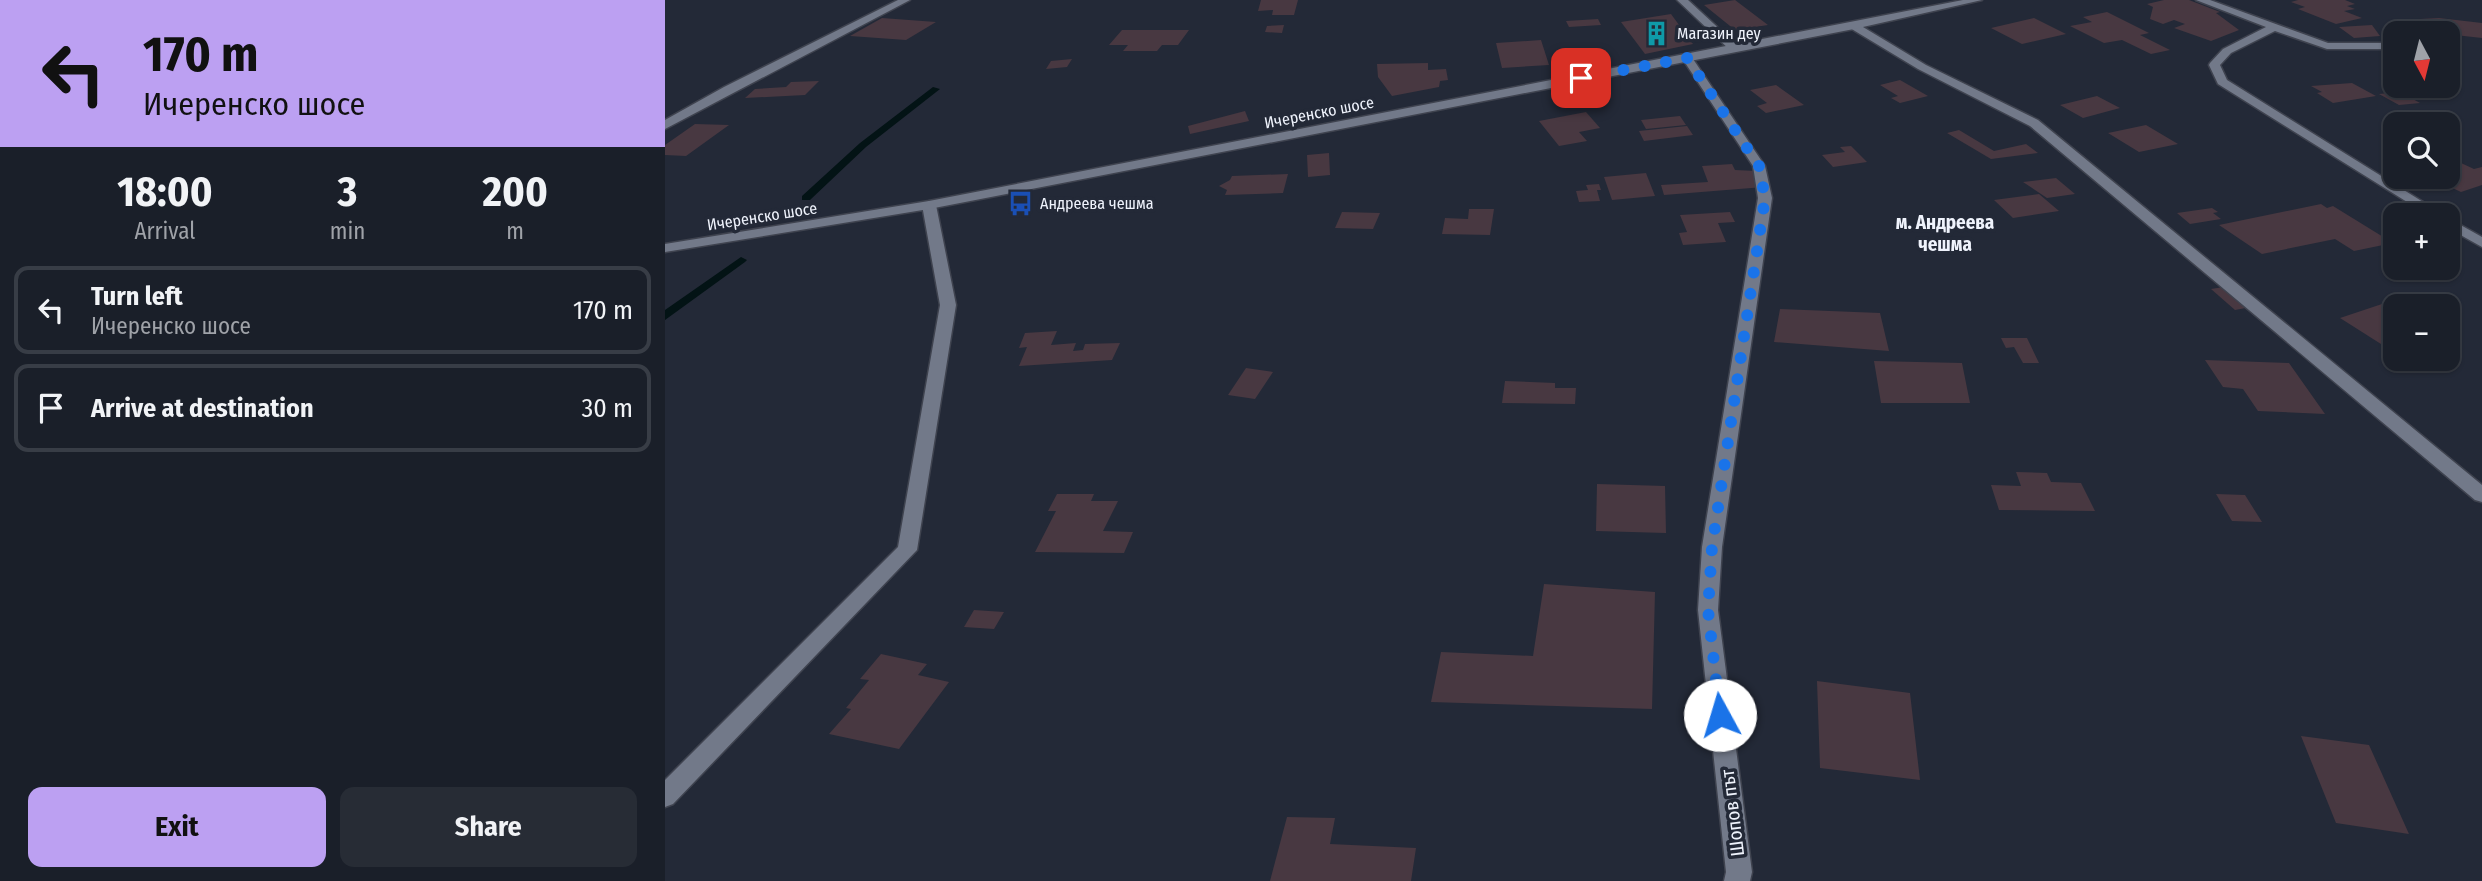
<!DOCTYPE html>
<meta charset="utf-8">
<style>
:root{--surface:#1a1f29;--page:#272c35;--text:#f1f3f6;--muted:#9fa2a8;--line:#383d46;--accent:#bca0f2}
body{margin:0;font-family:"Fira Sans Condensed",sans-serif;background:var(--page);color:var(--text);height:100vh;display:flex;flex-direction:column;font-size:26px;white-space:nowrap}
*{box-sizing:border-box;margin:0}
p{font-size:23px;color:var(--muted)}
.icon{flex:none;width:38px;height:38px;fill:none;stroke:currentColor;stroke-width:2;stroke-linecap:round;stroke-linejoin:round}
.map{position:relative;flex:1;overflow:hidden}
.sheet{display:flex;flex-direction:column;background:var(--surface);width:665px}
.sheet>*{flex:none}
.banner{background:#bca0f2;color:#111;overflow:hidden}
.needle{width:46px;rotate:173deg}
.buttons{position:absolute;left:1718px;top:21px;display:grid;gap:14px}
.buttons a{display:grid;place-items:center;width:77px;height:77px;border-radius:14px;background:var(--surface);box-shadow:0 2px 5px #0004,0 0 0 2px var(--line);font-size:35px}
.pin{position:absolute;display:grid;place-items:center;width:60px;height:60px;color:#fff;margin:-30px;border-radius:14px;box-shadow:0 4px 10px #0006}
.me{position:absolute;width:77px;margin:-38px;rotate:354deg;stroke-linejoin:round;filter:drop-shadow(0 0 5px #0008)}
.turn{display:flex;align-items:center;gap:24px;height:147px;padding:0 28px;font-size:32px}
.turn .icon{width:91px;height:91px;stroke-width:2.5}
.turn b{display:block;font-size:49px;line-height:60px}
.eta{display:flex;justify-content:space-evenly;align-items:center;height:119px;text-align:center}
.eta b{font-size:42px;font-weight:700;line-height:49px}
.primary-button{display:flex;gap:14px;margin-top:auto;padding:14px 28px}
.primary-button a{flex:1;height:80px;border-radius:14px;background:var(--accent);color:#111;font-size:28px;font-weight:700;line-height:80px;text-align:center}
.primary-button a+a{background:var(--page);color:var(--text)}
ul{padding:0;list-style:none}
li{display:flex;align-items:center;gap:21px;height:88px;margin:0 14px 10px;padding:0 14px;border:4px solid var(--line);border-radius:14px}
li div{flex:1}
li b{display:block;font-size:26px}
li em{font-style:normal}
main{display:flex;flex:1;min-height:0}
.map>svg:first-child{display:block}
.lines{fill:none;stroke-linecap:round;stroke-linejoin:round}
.stream{fill:#031315;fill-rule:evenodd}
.building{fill:#483841}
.street-casing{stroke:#3f434f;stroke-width:3}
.secondary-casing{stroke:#3f434f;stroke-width:3}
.street{fill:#727989;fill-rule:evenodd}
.secondary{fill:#727989;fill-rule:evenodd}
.route{stroke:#1a73e8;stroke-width:12;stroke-dasharray:0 21.6}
.labels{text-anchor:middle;stroke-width:7;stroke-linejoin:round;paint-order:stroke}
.far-poi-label{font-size:16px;fill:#eff3fc;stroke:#232937;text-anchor:start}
.far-street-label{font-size:16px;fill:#eff3fc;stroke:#232937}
.far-quarter-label{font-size:19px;font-weight:bold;fill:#eff3fc;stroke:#232937}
.street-label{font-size:19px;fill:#eff3fc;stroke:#232937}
</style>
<main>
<section class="sheet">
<div class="banner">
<div class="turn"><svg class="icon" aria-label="left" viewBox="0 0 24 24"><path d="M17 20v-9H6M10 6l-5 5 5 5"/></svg><div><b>170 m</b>Ичеренско шосе</div></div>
</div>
<div class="eta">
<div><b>18:00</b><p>Arrival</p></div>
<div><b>3</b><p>min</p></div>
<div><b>200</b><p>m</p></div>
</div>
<ul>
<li><svg class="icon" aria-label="left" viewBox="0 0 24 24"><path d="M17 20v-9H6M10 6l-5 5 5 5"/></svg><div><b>Turn left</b><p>Ичеренско шосе</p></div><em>170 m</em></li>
<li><svg class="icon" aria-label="arrive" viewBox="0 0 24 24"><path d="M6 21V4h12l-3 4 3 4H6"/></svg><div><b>Arrive at destination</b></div><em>30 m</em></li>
</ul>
<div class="primary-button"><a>Exit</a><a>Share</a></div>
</section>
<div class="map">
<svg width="1817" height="881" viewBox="0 0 1817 881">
<rect width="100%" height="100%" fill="#232937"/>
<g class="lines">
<path class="stream" d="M268,87L275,89L201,147L145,200H137V196L195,143Z
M76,257L82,260L80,262L0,320V310Z"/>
</g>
<path class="building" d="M596,0H633L629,15H607L608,10L593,11Z
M1070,0L1103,25L1070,30L1039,5Z
M1499,0H1524L1555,12L1551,13L1574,30L1546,41L1509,28L1520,24L1509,20L1498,24L1485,19L1488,7L1482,4Z
M1633,0H1680L1690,4L1682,6L1690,9L1679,11L1697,18L1671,24L1633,9L1640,7L1626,2Z
M1442,12L1484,33L1475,35L1505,50L1486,54L1457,40L1439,43L1405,26L1427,22L1418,17Z
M1006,14L1028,44L980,54L956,22Z
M217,18L271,22L241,40L185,36Z
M1369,18L1401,34L1357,44L1326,28Z
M1774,18L1817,23V38L1772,33L1755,19Z
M933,19L936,25L904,27L901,21Z
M619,25L617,33L600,32L602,26Z
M1707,25L1715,36L1689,38L1674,27Z
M457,30H524L513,45H497L492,51H458L463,45H444Z
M876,40L884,65L837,68L831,43Z
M407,59L402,67L381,69L386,61Z
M763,63V70L781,69L783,80L775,81L774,87L727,96L713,77L712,64Z
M1235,80L1263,96L1235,103L1226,98L1233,96L1215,85Z
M154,81L140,95L80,98L90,89L121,87L126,82Z
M1687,83L1711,96L1668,103L1652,93L1657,92L1646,86Z
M1111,85L1139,105L1101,113L1092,106L1102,103L1085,90Z
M1735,92L1755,103L1734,105L1714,94Z
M1432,96L1455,108L1418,118L1395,105Z
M580,111L584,121L525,134L523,126Z
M921,112L935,128L914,132L922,141L894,146L874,121Z
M1015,116L1021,125L981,129L976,120Z
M30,124L64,125L21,156L0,155V145Z
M1481,125L1513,144L1474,152L1443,133Z
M1022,126L1028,135L979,141L974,131Z
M1294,130L1329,151L1361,144L1373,153L1326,159L1282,133Z
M1186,146L1202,162L1168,167L1157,155L1180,152L1175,147Z
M664,153L665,175L643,177L642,155Z
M1783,157L1809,169L1817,167V185L1796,192L1764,177H1783Z
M1067,164L1070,170L1091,171L1099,187L999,195L996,185L1043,182L1037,166Z
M981,173L990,196L947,200L939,177Z
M623,174L618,193L560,195L562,190L554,186L565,180L567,176Z
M1391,178L1410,194L1382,198L1358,182Z
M934,184L936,190H932L935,201L914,202L911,191L923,190L921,185Z
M1374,194L1394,211L1348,218L1329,200Z
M1656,204L1662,208L1668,206L1728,243L1689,251L1670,239L1597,254L1554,225Z
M1547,208L1553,212L1548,213L1556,219L1525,224L1512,213Z
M804,209H829L825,235L777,234L780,218L803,219Z
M677,212L715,213L708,229L670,228Z
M1065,212L1070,222L1053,223L1061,242L1018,245L1014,233L1022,232L1015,215Z
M1565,286L1591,306L1570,310L1546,289Z
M1723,302L1731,306V349L1727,351L1675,318Z
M1115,309L1215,313L1224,351L1109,342Z
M392,331L386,345L411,343L408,351L418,350L420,344L455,343L447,360L354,366L362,347L354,348L360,333Z
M1336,338H1362L1374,363H1358L1349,347L1341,348Z
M1540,360L1624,363L1660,414L1593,411L1578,389L1558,387Z
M1209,361L1297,363L1305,403H1216Z
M581,368L608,372L590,399L563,395Z
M840,381L890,383V388H911L910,404L837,403Z
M1351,472L1382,473L1386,482L1416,483L1430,511L1334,510L1326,485L1356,486Z
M932,484L1000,486L1001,533L931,531Z
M392,494H429L426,501H453L438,531L468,532L459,553L370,552L391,511H383Z
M1551,494L1580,495L1597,522L1567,521Z
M879,584L990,592L987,709L766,702L776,652L868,656Z
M309,610L339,612L329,629L299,627Z
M216,654L262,664L253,675L284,682L234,749L164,734L186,709L181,708L204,680L195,679Z
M1152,681L1245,693L1255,780L1155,768Z
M1636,736L1704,745L1744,834L1671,823Z
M622,817L670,818L665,844L751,848L746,881H605Z"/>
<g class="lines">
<defs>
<path id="street" d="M233,0H245L0,129V120L59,87Z
M1012,0H1023L1074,47V51H1066Z
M1531,0H1545L1663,43H1731V49H1662L1610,31L1566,53L1555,65L1562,80L1779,215H1763L1553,84L1544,65L1545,63L1558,49L1601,27Z
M1185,24H1193L1261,65L1373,120L1817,485V502L1810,500L1365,126L1253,69L1185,28Z
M1022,55L1026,56L1100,166L1107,198L1057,547L1053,610L1087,872L1085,881H1059L1061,872L1033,610L1037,547L1093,198L1088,166L1017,58Z
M264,201L271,205L291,305L252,550L8,804L0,807V780L233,547L275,305L257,205Z
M1783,218L1817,237V247L1783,228Z"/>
<path id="secondary" d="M1298,0H1317L1189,29L264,209L0,252V244L264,201Z"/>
</defs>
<use href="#street" class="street-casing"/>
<use href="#secondary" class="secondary-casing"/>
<use href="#street" class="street"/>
<use href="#secondary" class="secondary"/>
</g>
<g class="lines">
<path class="route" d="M916,78L1022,58L1094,166L1100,198L1047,547L1043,610L1055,715"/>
</g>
<defs>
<symbol id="building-bare" viewBox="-9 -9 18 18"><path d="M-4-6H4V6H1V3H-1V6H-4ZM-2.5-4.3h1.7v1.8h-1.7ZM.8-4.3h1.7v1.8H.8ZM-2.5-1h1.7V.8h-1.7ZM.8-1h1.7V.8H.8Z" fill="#0f9aa8" stroke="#232937" stroke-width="2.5" paint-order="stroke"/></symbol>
<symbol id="bus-bare" viewBox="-9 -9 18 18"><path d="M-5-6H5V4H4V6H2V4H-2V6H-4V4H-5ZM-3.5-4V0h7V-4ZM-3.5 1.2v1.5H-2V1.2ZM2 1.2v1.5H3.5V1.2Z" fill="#1a4fb4" stroke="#232937" stroke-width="2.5" paint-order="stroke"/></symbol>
</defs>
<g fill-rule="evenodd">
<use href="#building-bare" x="974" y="16" width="35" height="35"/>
<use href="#bus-bare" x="338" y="186" width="35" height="35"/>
</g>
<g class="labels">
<g class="far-poi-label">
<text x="1012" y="39">Магазин деу</text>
<text x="375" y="209">Андреева чешма</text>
</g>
<g class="far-street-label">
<text transform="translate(654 112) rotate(-11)" y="6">Ичеренско шосе</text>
<text transform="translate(97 216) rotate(-9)" y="6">Ичеренско шосе</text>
</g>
<g class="far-quarter-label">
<text x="1280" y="229">м. Андреева<tspan x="1280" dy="22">чешма</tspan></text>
</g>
<g class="street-label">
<text transform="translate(1067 813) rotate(-97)" y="7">Шопов път</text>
</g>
</g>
</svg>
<div class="buttons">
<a><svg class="needle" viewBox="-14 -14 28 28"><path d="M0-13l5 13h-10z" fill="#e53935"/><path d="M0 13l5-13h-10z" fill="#9fa2a8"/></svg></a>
<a><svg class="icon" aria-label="search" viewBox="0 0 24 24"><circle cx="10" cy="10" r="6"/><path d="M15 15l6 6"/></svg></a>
<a>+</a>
<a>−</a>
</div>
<div class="pin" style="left:916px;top:78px;background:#d93025"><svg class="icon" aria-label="arrive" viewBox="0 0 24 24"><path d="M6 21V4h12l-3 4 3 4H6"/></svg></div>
<svg class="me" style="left:1055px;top:715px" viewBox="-20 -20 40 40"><circle r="19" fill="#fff"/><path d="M0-13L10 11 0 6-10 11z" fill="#1a73e8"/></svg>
</div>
</main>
